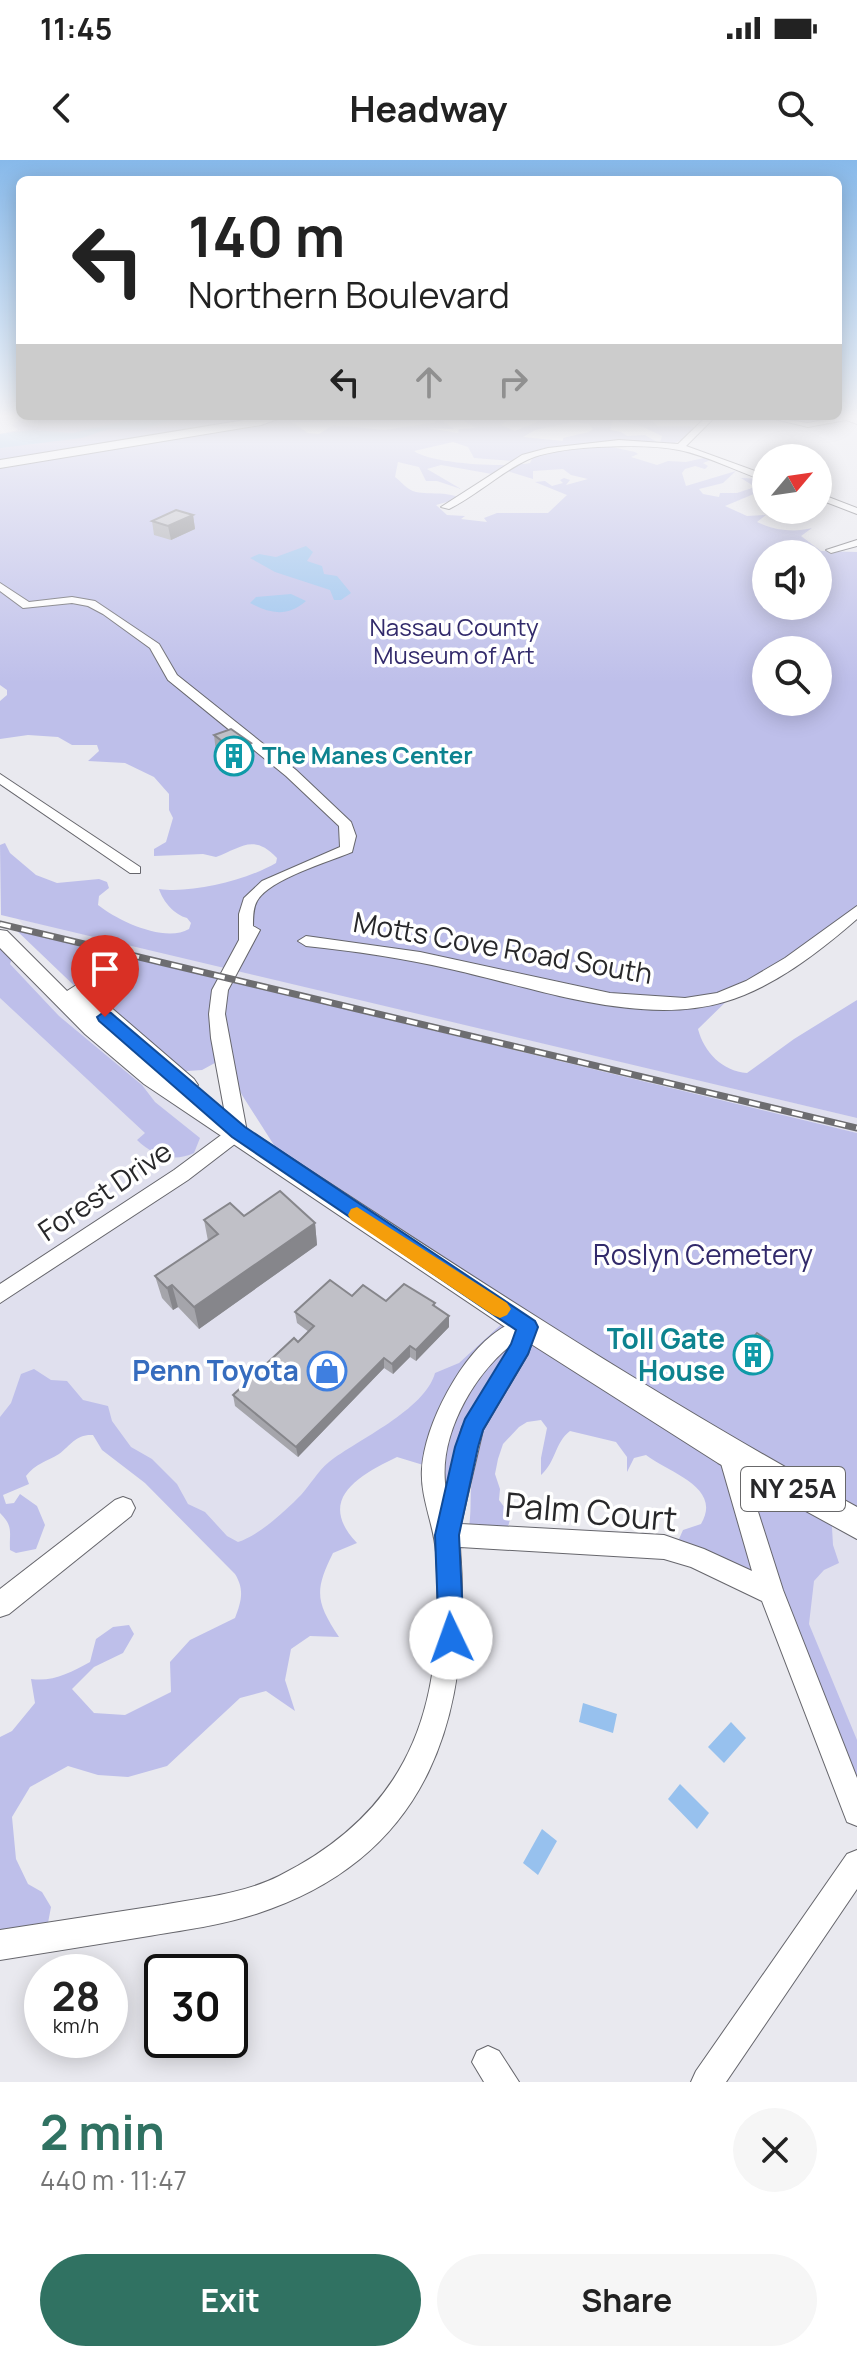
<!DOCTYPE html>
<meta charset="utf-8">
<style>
:root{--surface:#fff;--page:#f6f6f6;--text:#222;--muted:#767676;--accent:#307262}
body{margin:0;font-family:Manrope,sans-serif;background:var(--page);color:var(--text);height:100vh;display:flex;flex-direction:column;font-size:30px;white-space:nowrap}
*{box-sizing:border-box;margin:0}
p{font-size:26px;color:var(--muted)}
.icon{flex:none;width:44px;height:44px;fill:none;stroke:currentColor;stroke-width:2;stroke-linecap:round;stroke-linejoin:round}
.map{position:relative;height:1922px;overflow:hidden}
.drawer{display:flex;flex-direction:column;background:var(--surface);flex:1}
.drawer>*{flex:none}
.banner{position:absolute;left:16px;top:16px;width:826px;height:244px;border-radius:12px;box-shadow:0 4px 20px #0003;background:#fff;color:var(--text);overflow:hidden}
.needle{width:52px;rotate:61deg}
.tools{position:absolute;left:752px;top:284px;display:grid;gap:16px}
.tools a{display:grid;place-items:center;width:80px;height:80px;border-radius:50%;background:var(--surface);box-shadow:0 4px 20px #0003;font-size:40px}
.speed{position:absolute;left:24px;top:1794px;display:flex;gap:16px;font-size:40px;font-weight:700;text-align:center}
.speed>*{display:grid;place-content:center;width:104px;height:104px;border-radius:50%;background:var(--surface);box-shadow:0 4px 20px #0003;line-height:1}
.speed small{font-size:20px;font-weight:400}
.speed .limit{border:4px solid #111;border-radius:12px;background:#fff;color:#111}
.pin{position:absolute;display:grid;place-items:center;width:68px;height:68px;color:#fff;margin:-82px -34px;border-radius:50% 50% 50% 0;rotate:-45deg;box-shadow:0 0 8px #0007}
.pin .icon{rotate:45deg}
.me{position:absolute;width:88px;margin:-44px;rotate:357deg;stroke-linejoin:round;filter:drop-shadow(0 0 6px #0008)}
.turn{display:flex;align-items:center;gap:28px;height:168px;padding:0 40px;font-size:36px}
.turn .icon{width:104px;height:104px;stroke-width:2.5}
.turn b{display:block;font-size:56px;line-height:68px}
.lanes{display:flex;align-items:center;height:76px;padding:0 40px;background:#0003;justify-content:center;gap:40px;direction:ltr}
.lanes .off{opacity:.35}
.round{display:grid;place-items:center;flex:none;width:84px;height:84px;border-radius:42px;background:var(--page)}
.overview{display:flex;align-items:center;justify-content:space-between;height:136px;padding:0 40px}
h1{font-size:48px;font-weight:700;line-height:60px;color:var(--accent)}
.cta{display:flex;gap:16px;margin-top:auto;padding:16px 40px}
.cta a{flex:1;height:92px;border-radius:48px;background:var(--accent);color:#fff;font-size:32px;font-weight:700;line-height:92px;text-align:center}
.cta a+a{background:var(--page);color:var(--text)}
.status{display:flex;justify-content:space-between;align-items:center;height:56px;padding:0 40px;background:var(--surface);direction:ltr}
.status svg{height:22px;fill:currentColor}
header{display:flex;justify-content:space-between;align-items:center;height:104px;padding:0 40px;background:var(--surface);font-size:36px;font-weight:700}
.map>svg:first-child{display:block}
.built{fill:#e0e0ee}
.green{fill:#bebfea;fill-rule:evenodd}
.water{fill:#97c1ee}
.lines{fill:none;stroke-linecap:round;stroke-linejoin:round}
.minor-casing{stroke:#66666c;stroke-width:2}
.major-casing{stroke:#66666c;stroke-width:2}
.minor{fill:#fff;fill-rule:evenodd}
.major{fill:#fff;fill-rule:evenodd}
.rail-casing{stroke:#6d6d70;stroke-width:7}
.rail{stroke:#fff;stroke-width:4;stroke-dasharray:11;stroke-linecap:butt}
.wall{fill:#a5a5ab}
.shaded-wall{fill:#86868b}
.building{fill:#c0c0c7;stroke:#86868b;stroke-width:2}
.route{fill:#1a73e8;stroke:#114b97;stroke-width:2}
.slow{fill:#f59e0b}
.labels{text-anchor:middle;stroke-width:7;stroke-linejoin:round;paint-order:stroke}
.far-park-label{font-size:24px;fill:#322a6b;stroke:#fff}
.far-culture-label{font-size:24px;font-weight:bold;fill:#0d838f;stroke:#fff;text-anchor:start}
.shield{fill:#fff;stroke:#68686a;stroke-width:2}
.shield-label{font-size:26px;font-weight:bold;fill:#28282a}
.street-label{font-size:28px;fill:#28282a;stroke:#fff}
.park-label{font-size:28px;fill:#322a6b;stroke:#fff}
.culture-label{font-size:28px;font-weight:bold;fill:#0d838f;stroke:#fff;text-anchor:end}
.shop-label{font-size:28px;font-weight:bold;fill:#366cbe;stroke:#fff;text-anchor:end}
.near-street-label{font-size:34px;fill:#28282a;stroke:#fff}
</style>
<div class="status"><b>11:45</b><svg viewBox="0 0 49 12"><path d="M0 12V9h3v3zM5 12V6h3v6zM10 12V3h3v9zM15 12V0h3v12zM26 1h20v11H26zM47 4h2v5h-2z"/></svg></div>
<header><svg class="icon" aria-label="back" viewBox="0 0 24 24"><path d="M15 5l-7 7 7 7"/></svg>Headway<svg class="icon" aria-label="search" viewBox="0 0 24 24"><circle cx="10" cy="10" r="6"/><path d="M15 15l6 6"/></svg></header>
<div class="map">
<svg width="857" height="1922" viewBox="0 0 857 1922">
<rect width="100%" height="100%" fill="#e9e9ef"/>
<path class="built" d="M18,759L173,794L224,807L216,818L30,772Z
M15,791L93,869L510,1155L235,1414L69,1246L0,1258V820Z
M240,811L857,958V973L232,822Z
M744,1357L857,1364V1659Z"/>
<path class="green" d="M0,254L281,256L277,259L280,260L282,256H331L329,261L292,262L308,273L319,274L333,265L385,270L436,262L420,256H436L454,269L428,268L458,273L459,269L476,268L456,256H500L507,261L501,265L515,271L546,258L542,256H647L658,266H692L695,270C679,278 682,286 660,283L662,276L641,266L613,260L610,270L621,272L627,276L645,275L657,282H644L638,287H612L635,292L638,294L631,297L657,305L668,301L686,302L708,297L711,300L703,303L708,306L705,309L695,306L685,309L682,313L686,326L736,311L723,323L699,329L703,334L719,337L720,333H737L755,327L741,318L766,319V329L725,346L747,356L766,355L757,362C774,370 793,373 812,368L801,376L821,391L857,392V751L741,827L698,869C704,892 722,911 747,913L794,879L857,840V958L1,755L0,685L5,683L10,693L36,715L57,723L99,719L107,722L109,728L99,736L98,745C118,761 165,783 189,769L191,763L187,758C175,755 163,742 159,729C191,734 247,720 276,703L277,698C253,673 241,688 216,697L203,694L154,696V689L166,682L173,658L169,650V634L154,617L125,603L88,601L99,591L97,585H72L58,577L28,575L0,579V541L7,535V530L0,525V274L18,270L12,265L21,258L0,259ZM574,262L588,264L593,269L589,272L563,278V281L523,277L535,270ZM453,282L468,287L474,298L515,301L533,297L530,303C507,308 432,304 414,291ZM398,302L419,307L426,321H437L461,329L427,309L441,305L492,314L507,311L533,319V311L563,309L571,315L588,319L566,325L570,320L564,318L560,320L563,323L552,326L545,321L535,322L567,335L548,353H497L484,358L487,362L461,359L465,356L447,355L436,345L461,338C442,331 432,335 416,332C407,330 402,322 395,317ZM766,394H818V446H766ZM766,490H818V542H766Z
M15,769L857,973V1364L831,1350L833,1385L839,1403L824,1410L814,1421L809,1464L857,1580V1659L752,1403L750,1412L682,1390L679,1379L683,1370L701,1364C723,1327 669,1313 646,1295L634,1298L627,1312V1297L616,1282L570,1271C555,1282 556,1302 541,1315V1298L547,1268L541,1260L527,1262L519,1267L503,1284L498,1299L495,1314L500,1329L499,1340L511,1356L506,1374L469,1367C472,1348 469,1332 473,1313L447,1375L433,1308L397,1297C360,1315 315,1339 357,1383L333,1393C314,1431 316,1442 339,1477L310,1476L291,1489L285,1520L295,1551L266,1531L240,1538L167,1606L128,1617L98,1615L68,1606L30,1627L12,1657L16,1699L28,1724L42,1732L51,1747L48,1763L0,1776V1577L12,1571L35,1543L31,1519C53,1522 70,1513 90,1502L96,1479L113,1467L129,1465L134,1474L123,1493L94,1507L72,1529L94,1553L125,1555L171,1532L170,1502L190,1480L235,1458C241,1442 245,1430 235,1414L145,1323L102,1290L93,1275C76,1274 71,1285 59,1294C46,1302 36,1303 26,1316L29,1324L3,1335L6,1344L14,1343L20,1334L37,1346L45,1365L36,1389L16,1393L10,1390C9,1372 14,1367 0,1353V1257L11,1243L21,1214L34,1209L51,1220L67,1221L83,1240L108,1246L112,1261L131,1287L152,1299L177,1324L188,1344L205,1352L227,1376L238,1382C260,1375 285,1351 301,1335C311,1324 317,1312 329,1302C357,1280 425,1250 435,1213L459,1203L510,1156L286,1004L242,935L224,898L202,910L173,912L108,858Z
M0,776L15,791L10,804L59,856L142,925L155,942L200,978L194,993C173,1003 152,995 137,980L145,973L0,838Z"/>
<path class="water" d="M145,256H183L142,270L108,269L82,278L0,288V274L32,270L73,273Z
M306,386L313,392L307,401L322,406L324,414L337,416L351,433L341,440H334L330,430L275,412L250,398L259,394L276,397Z
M291,434L306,441C288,457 270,454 250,443L256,437Z
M583,1543L617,1554L613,1573L579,1562Z
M731,1562L746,1578L724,1603L708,1587Z
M680,1624L709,1653L697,1669L668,1639Z
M542,1669L557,1681L538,1715L523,1703Z"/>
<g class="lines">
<defs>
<path id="minor" d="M848,255L851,259L808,267L762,256L808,263Z
M707,256H716L686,286L766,315V321C737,312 709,296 679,290C647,283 556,285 527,300C500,313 477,335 449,349L441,347L522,295L548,288L619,280L678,284Z
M818,333L857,348V354L818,339Z
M857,380V386L831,393L826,390Z
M0,423L29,442L72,437L95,441L159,484L177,515L296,610L351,662L356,676L352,692C329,702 269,719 257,741C253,748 253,757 253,766L260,770L228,830L225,854L247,972L244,977L188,1020L0,1143V1124L174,1010L228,970L211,878L209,854L212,830L239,780V754L244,738L262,721L340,687L339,666L286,616L168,520L150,488L103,454L88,446L72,443L23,448L0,431Z
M0,614L140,707V713H130L0,624Z
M857,746V759C819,792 773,828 724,842C640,867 532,827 450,809C402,798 354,791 306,786L298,781L306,776L420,792L610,833L685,838L717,833L746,821L785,798Z
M527,1158L534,1161L537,1167L528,1194L483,1270L461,1364L664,1375L704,1389L752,1411L718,1293L721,1286L729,1283L737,1286L783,1430L857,1618V1666L847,1662L762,1441L691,1407L664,1399L460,1387C473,1554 431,1697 256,1754C222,1765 185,1770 149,1776C100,1784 50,1792 0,1800V1770C54,1762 108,1753 162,1745C200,1738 243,1734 279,1716C418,1646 445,1538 436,1392C434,1365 420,1337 422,1309C425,1264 461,1195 499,1170C507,1164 518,1161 527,1158ZM512,1184L462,1267L446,1330C437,1278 472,1216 512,1184Z
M123,1337L131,1340L135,1348L131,1356L9,1454L0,1457V1429L115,1340Z
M857,1690V1729L726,1922H691L696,1911L847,1694Z
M488,1886L499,1891L519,1922H484L472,1902L477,1891Z"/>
<path id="major" d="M838,254L857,257V264L836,256Z
M269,256H286L261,265L0,308V300Z
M0,770L7,771L67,831L78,824L86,826L194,919L198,925L190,932C410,1075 627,1222 857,1347V1379L718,1303L517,1175L144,924L85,874L0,788Z"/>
</defs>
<use href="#minor" class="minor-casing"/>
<use href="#major" class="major-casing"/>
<use href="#minor" class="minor"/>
<use href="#major" class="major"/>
<defs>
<path id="rail" d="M0,764L857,968"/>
</defs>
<use href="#rail" class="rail-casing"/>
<use href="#rail" class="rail"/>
</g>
<path class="wall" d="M193,355L195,369L171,380L154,375L152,361Z
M214,575L251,583L253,600L236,607L216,592Z
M244,1056L315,1063L317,1085L199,1169L178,1147L173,1150L162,1138L155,1116L208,1081L204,1060Z
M352,1136L386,1141L435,1143V1147L449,1156V1167L416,1201L410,1197L393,1214L384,1208L298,1297L235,1246L233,1235L298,1182L309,1172L297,1163L295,1152Z
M769,1181L765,1192L753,1207L741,1198L744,1188Z"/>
<path class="shaded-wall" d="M193,355L195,369L171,380L168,366Z
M251,583L253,600L236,607L234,590Z
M315,1063L317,1085L199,1169L194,1147Z
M172,1125L178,1147L173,1150L167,1128Z
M449,1156V1167L416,1201V1190Z
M769,1181L765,1192L753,1207L757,1196Z
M410,1186V1197L393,1214L392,1204Z
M384,1198V1208L298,1297L296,1287Z"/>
<path class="building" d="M176,350L193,355L168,366L152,361Z
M231,569L251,583L234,590L214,575Z
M280,1031L315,1063L194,1147L172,1125L167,1128L155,1116L218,1074L204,1060L230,1043L244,1056Z
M330,1120L352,1136L363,1125L386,1141L404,1124L435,1143L433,1145L449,1156L416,1190L410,1186L392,1204L384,1198L296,1287L233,1235L294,1178L298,1182L314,1166L295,1152Z
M757,1173L769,1181L757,1196L744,1188Z"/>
<linearGradient id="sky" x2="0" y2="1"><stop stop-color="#87b9ea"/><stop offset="0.49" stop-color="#f5f5f8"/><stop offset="1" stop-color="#f5f5f8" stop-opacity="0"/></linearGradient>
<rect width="857" height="523" fill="url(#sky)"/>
<path class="route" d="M105,851L111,853L245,967L535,1161L538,1167L528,1194L483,1270L478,1287L459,1375L464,1478L460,1487L451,1491L442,1487L439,1478L435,1375L455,1287L465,1259L511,1184L516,1170L232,977L99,861L97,857Z"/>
<path class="slow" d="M357,1047L507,1143L511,1149L507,1155L500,1158L493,1155L351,1060L348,1055L351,1049Z"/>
<defs>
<symbol id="building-ring" viewBox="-11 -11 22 22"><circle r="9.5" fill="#fff" stroke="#0f9aa8" stroke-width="1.5"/><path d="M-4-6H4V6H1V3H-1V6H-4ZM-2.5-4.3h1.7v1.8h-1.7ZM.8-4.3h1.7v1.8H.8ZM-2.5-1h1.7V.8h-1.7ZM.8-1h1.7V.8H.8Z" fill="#0f9aa8"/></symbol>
<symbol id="shop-ring" viewBox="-11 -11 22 22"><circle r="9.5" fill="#fff" stroke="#3f7fe0" stroke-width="1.5"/><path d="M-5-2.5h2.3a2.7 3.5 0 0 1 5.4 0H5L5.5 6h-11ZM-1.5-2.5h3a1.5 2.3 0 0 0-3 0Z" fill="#3f7fe0"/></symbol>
</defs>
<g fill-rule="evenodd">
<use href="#building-ring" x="212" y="574" width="44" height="44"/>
<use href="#building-ring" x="731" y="1173" width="44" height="44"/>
<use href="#shop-ring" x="305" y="1189" width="44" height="44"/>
</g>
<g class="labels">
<g class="far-park-label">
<text x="454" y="476">Nassau County<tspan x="454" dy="28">Museum of Art</tspan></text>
</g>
<g class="far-culture-label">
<text x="262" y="604">The Manes Center</text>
</g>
<rect class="shield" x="741" y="1307" width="104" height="44" rx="6"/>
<g class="shield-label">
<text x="793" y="1338">NY 25A</text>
</g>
<g class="street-label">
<text transform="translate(503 788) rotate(10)" y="10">Motts Cove Road South</text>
<text transform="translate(105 1031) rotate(-34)" y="10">Forest Drive</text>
</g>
<g class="park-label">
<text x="703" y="1105">Roslyn Cemetery</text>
</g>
<g class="culture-label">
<text x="725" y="1189">Toll Gate<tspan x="725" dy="32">House</tspan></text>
</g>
<g class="shop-label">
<text x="299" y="1221">Penn Toyota</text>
</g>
<g class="near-street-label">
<text transform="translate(591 1352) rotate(5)" y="12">Palm Court</text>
</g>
</g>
</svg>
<div class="tools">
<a><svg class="needle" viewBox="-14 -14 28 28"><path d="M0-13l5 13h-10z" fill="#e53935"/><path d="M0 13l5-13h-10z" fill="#767676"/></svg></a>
<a><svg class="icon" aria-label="sound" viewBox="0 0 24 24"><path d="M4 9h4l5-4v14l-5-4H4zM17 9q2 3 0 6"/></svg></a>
<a><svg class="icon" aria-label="search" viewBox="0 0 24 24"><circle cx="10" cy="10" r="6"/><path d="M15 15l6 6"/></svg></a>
</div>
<div class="speed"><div>28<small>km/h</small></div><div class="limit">30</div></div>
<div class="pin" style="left:105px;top:857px;background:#d93025"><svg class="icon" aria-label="arrive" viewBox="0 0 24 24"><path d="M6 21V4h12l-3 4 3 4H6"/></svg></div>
<svg class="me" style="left:451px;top:1478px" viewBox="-20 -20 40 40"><circle r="19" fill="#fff"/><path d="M0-13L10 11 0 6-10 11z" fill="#1a73e8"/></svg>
<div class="banner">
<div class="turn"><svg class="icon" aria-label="left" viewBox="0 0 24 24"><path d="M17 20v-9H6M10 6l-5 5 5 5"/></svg><div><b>140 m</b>Northern Boulevard</div></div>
<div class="lanes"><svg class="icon" aria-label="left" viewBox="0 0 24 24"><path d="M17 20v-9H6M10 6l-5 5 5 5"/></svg><svg class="icon off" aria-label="ahead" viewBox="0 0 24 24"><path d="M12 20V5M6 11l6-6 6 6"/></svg><svg class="icon off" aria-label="right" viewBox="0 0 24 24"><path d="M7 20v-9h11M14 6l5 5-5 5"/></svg></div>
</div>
</div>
<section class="drawer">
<div class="overview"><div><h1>2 min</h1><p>440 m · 11:47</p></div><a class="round"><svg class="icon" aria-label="close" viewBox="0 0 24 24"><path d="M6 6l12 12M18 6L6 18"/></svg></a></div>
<div class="cta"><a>Exit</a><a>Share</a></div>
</section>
